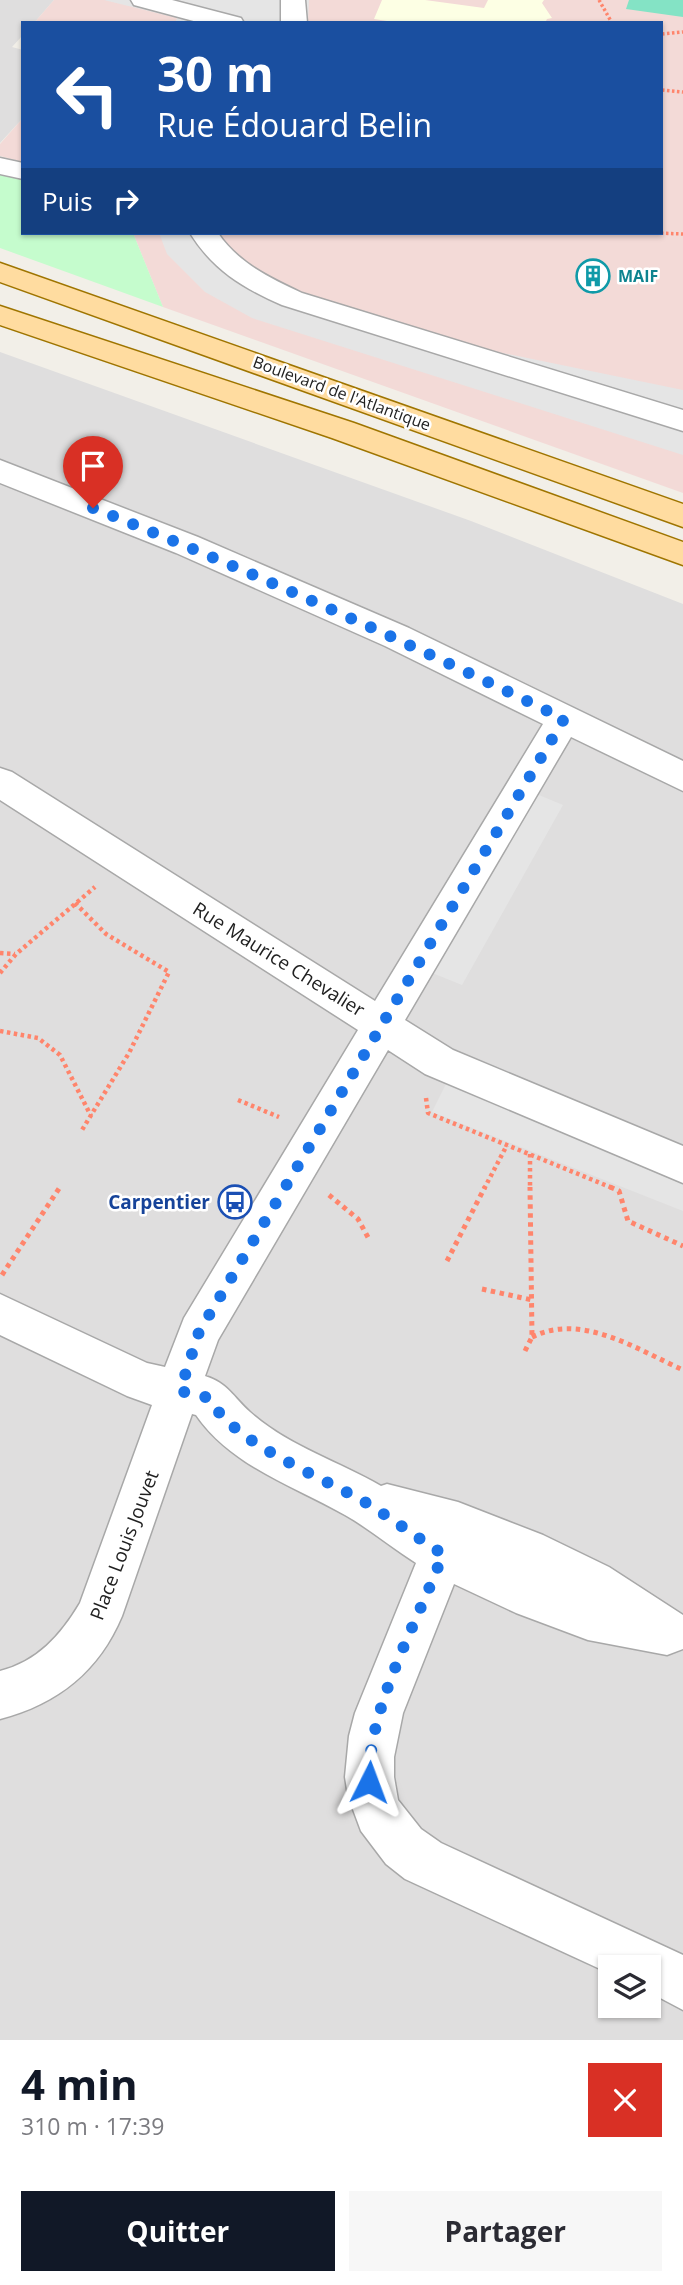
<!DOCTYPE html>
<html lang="fr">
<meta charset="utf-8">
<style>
:root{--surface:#fff;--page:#f7f7f7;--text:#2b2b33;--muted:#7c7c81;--accent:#111827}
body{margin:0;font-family:"Open Sans",sans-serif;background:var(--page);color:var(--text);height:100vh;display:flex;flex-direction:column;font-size:26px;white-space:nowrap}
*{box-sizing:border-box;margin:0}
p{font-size:23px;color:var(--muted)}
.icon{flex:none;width:38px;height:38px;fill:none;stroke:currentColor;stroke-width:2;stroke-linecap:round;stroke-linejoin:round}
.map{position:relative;height:2040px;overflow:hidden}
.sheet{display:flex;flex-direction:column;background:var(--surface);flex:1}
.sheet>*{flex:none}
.guide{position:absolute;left:21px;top:21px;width:642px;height:214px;border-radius:0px;box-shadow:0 2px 5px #0004;background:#1a4fa0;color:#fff;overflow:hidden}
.fabs{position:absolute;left:598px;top:1955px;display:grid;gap:14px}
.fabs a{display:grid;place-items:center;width:63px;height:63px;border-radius:0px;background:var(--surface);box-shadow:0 2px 5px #0004;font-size:35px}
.pin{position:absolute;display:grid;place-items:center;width:60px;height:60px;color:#fff;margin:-72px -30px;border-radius:50% 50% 50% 0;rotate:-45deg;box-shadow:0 0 7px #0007}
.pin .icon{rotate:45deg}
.me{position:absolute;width:77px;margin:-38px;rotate:3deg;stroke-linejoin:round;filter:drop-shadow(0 0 5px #0008)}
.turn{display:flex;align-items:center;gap:24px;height:147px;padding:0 21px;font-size:32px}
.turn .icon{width:91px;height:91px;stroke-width:2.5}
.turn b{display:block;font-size:49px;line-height:60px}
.then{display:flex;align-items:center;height:66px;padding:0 21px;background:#0003;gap:14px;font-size:26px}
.round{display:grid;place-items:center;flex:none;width:74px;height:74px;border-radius:0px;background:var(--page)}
.head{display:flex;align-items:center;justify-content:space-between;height:119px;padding:0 21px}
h1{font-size:42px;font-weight:700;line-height:52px;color:var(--accent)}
.cta{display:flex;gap:14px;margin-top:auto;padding:14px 21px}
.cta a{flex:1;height:80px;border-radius:0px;background:var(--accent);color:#fff;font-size:28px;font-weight:700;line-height:80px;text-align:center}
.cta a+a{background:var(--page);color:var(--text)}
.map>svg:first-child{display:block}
.residential{fill:#dfdede;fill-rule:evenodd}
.commercial{fill:#f3dad7}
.education{fill:#fdffe4}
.park{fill:#c5fccd}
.pitch{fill:#84e3c5}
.parking{fill:#e5e5e5}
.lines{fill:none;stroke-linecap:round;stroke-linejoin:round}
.minor-casing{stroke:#a8a8a8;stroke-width:3}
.major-casing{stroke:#9f7500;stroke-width:3}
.path-far2{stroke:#ff856c;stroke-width:3.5;stroke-dasharray:2.5 2.5;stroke-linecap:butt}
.path-far1{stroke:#ff856c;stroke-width:4.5;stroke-dasharray:3.5 3.5;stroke-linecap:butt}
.path{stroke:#ff856c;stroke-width:5;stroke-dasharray:4.5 4.5;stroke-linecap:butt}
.minor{fill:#fff;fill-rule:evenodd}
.major{fill:#ffdca0;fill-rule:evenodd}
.route{stroke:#1a73e8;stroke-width:12;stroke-dasharray:0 21.6}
.labels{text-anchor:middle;stroke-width:5;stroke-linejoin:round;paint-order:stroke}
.far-culture-label{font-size:16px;font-weight:bold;fill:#0d838f;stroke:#fff;text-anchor:start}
.far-street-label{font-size:16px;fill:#212121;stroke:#fff}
.street-label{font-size:19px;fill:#212121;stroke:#fff}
.transit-label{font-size:19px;font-weight:bold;fill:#164399;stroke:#fff;text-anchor:end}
</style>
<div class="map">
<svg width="683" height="2040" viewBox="0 0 683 2040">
<rect width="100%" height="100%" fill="#f2efe8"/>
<path class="residential" d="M0,0H54L34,23H23V35L12,47L23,50V118L0,143Z
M0,352L471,521L683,604V2040H0ZM611,1967H649V2006H611Z"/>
<path class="commercial" d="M54,0H683V493L163,307L133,233H662V23H34Z
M23,118V162L0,156V144Z"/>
<path class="education" d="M382,0H425L484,8L488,0H544L542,3L552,18L547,19L545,23H400L374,19Z"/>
<path class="park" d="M0,174L23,180V233H133L163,307L0,248Z"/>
<path class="pitch" d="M629,0H683V17L626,9Z"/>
<path class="parking" d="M104,0H309L308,23H175L177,18Z
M159,233H212L252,273L351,311L488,350L683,390V455L252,318L205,292L167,254Z
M522,788L563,805L462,985L415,966Z
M454,1068L683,1165V1211L432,1112Z"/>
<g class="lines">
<defs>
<path id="minor" d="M131,0H172L241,18L244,23H201L134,5Z
M281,0H305L307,23H281Z
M0,158L23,163V179L0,174Z
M190,233H218C238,263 270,278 302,293L683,410V431L282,305C243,288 213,270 190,233Z
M0,460L198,537L409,628L683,761V791L571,737L405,1020L453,1050L683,1146V1183L425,1074L388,1050L218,1340L205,1376C228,1383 233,1397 250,1412C288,1446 338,1461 381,1486L387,1484L458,1502L543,1535L609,1567L683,1615V1649L667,1655L588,1640L516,1613L454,1584L403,1713L394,1757V1777L398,1800L421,1829L441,1843L683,1955V2010L649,1992V1967H611V1974L405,1879L386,1864L361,1831L348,1796L345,1777L349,1736L355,1713L416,1563C392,1548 370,1529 345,1515C294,1486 231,1466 196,1415L192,1414L122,1616C99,1671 58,1704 0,1719V1671C37,1662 61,1635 80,1603L152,1405L127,1396L0,1335V1294L147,1363L165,1367L184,1318L358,1030L0,800V768L12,772L375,1001L543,724L385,646L176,553L0,483Z"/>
<path id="major" d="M0,263L683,504V527L0,282Z
M0,306L354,423L683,542V565L332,438L0,325Z"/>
</defs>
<use href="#minor" class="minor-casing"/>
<use href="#major" class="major-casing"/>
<path class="path-far2" d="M599,0L612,23
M662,34L683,32
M662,90L683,92
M656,233L683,234"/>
<path class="path-far1" d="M75,903L106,934L169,972L129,1053L82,1130
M0,953L15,954
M0,973L16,954L95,887
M0,1031L38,1038L60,1055L91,1116
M426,1098L428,1113L615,1189
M238,1100L279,1117
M530,1154V1189
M484,1189L507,1145"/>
<path class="path" d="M610,1187L619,1191L628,1221L683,1246
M329,1195L358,1219L370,1241
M447,1261L485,1187
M2,1275L60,1187
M482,1289L532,1300
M532,1337C582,1312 638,1350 683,1370
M525,1351L532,1337L530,1187"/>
<use href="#minor" class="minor"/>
<use href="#major" class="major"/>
</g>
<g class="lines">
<path class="route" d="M93,508C253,572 409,643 564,719L199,1332L180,1391L209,1398C233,1443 318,1475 363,1501C390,1517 416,1537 443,1554C417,1624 368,1706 369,1782"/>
</g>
<defs>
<symbol id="building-ring" viewBox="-11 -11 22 22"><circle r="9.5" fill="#fff" stroke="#0f9aa8" stroke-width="1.5"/><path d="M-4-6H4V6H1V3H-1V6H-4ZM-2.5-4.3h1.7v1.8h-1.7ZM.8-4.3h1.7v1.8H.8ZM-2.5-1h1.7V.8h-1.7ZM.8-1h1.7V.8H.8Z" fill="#0f9aa8"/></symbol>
<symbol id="bus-ring" viewBox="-11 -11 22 22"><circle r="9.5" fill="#fff" stroke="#1a4fb4" stroke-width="1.5"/><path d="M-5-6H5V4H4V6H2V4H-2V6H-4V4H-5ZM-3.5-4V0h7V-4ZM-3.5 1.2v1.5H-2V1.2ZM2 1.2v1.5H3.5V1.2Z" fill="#1a4fb4"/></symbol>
</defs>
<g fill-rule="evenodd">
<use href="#building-ring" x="574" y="257" width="38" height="38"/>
<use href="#bus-ring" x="216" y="1183" width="38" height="38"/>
</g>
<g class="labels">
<g class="far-culture-label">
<text x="618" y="282">MAIF</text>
</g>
<g class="far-street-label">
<text transform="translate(342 393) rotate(20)" y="6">Boulevard de l'Atlantique</text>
</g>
<g class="street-label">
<text transform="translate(279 959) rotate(32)" y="7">Rue Maurice Chevalier</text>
<text transform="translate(124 1545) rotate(-69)" y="7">Place Louis Jouvet</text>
</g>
<g class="transit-label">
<text x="210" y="1209">Carpentier</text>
</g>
</g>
</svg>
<div class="fabs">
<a><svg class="icon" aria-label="layers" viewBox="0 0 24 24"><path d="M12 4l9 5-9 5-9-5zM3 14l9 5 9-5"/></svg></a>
</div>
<div class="pin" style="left:93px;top:508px;background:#d93025"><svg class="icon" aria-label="arrive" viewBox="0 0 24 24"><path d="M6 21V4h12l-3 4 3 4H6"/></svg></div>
<svg class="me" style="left:369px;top:1782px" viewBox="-20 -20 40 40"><path d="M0-17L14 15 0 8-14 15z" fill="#1a73e8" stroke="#fff" stroke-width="4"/></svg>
<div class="guide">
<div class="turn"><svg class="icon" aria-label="left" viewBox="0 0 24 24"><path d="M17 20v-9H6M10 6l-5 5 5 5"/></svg><div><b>30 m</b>Rue Édouard Belin</div></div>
<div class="then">Puis<svg class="icon" aria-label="right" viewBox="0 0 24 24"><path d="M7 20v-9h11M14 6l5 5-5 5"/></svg></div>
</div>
</div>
<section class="sheet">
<div class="head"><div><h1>4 min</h1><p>310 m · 17:39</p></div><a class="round" style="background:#d93025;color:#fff"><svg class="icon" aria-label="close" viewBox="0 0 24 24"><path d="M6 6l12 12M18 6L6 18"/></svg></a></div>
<div class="cta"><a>Quitter</a><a>Partager</a></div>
</section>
